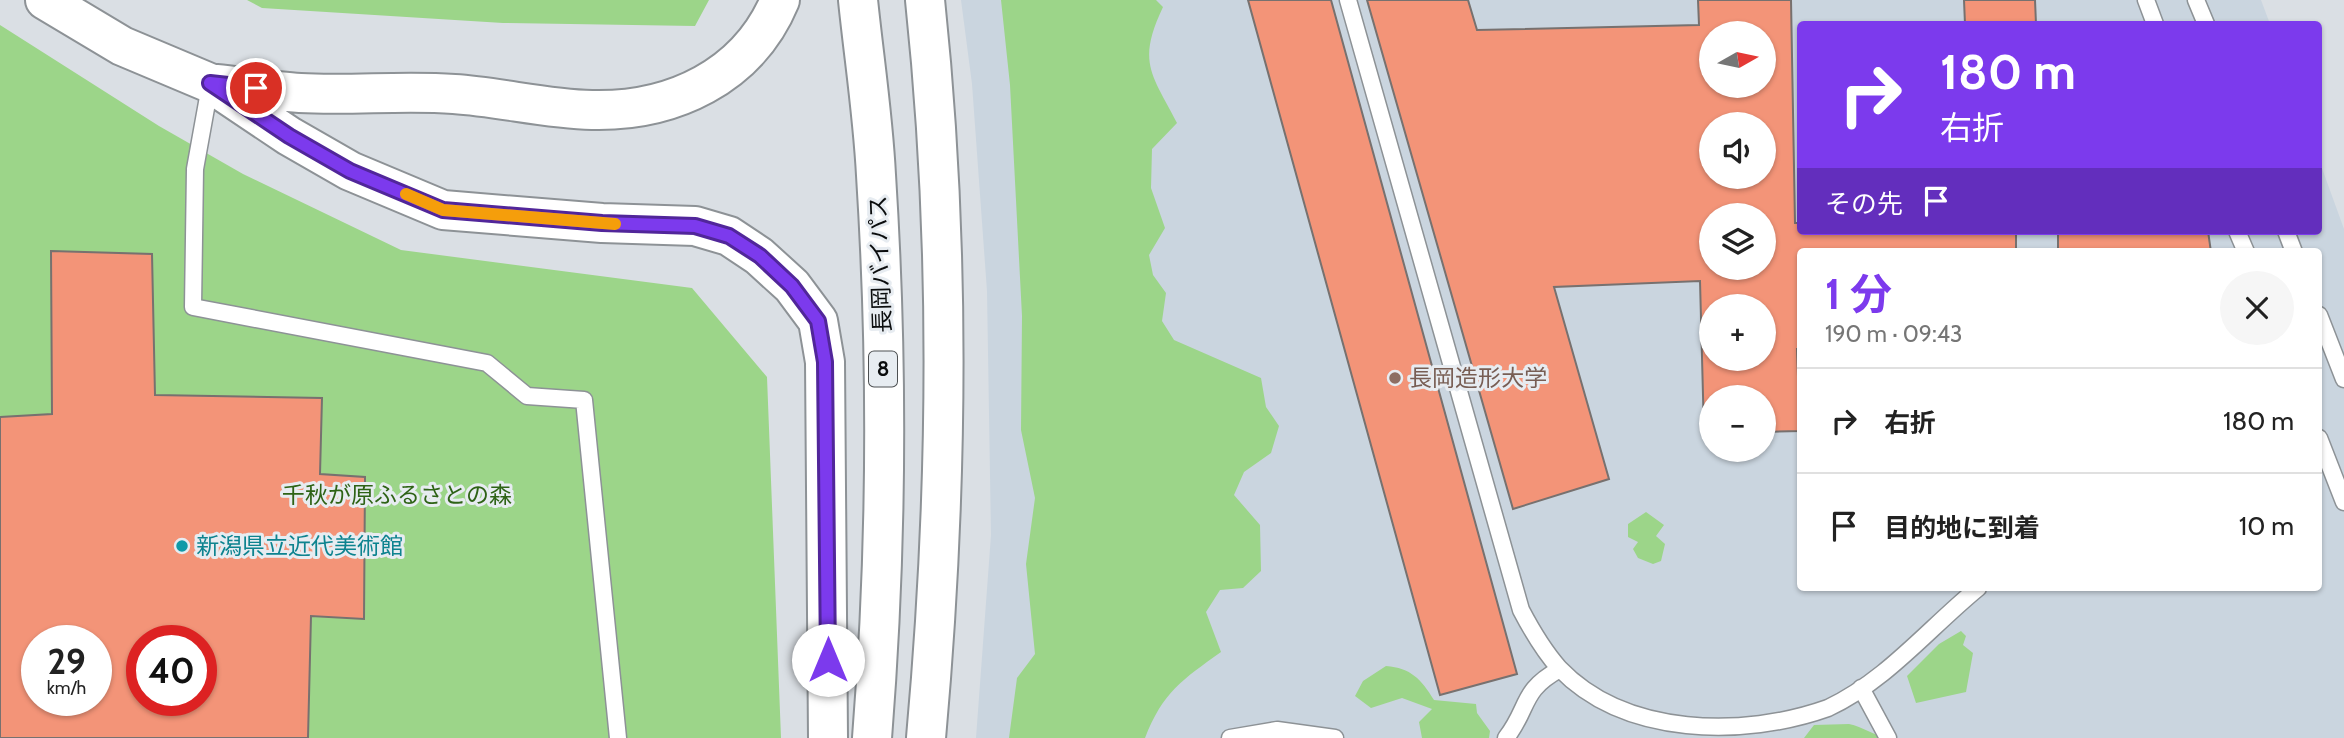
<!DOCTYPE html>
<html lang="ja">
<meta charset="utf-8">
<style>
:root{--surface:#fff;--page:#f6f6f6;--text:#222;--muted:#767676;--line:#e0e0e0;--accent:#7c3aed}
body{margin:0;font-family:Cabin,"Noto Sans JP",sans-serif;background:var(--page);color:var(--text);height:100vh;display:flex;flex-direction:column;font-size:26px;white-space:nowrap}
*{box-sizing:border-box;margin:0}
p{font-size:23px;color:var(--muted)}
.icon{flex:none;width:38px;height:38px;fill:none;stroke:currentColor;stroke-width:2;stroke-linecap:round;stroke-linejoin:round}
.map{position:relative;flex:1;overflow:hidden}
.side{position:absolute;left:1797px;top:248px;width:525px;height:343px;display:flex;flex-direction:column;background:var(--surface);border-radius:7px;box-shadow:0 2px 5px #0004}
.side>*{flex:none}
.banner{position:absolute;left:1797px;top:21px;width:525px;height:214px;border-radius:7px;box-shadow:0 2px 5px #0004;background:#7c3aed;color:#fff;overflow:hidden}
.needle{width:46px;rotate:81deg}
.tools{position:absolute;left:1699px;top:21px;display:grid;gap:14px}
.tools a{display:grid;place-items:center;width:77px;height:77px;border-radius:50%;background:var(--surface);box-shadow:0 2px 5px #0004;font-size:35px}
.speed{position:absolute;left:21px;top:625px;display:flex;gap:14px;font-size:35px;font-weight:700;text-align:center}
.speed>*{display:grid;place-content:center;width:91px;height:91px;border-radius:50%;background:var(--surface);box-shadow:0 2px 5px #0004;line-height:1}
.speed small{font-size:18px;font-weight:400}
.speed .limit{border:10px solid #d22;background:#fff;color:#111}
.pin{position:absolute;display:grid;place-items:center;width:60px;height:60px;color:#fff;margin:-30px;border:4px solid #fff;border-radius:50%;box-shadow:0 2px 7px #0007}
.me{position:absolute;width:77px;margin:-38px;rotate:0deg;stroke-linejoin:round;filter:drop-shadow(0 0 5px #0008)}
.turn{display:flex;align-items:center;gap:24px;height:147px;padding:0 28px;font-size:32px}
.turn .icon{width:91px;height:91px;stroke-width:2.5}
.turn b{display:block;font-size:49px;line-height:60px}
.then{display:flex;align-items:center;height:66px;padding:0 28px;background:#0003;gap:14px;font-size:26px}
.round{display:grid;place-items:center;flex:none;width:74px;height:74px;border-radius:37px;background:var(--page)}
.head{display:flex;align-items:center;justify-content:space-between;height:119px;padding:0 28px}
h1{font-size:42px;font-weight:700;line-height:52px;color:var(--accent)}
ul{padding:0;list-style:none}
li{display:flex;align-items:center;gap:21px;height:105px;padding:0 28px;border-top:2px solid var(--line)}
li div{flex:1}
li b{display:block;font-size:26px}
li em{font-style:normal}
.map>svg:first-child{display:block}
.built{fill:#cad5df;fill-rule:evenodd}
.green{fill:#9cd589;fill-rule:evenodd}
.building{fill:#f39478;stroke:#77716f;stroke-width:2;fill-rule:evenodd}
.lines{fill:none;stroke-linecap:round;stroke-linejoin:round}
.lane-casing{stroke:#8d9296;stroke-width:19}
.secondary-casing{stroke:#8d9296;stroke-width:42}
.highway-casing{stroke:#8d9296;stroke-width:42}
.lane{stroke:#fff;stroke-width:16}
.secondary{stroke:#fff;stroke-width:38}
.highway{stroke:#fff;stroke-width:38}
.route-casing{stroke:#51269a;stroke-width:18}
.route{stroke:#7c3aed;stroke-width:12}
.slow{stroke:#f59e0b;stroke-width:12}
.education-dot{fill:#8d6e63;stroke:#e7ecf1;stroke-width:2.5}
.culture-dot{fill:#0f9aa8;stroke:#e7ecf1;stroke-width:2.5}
.labels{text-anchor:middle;stroke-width:6;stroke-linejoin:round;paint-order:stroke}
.shield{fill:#e7ecf1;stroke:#4d5052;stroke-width:2}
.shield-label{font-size:21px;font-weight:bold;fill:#0b0d0e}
.street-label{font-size:23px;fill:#0b0d0e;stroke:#e7ecf1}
.education-label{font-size:23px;fill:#785e54;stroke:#e7ecf1;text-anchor:start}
.park-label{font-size:23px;fill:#2e6316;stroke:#e7ecf1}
.culture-label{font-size:23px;fill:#0d838f;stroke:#e7ecf1;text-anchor:start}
</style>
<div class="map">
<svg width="2344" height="738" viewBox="0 0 2344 738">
<rect width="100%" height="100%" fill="#dadfe4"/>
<path class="built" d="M961,0H2261L2270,24H1801V231H2319V160L2344,229V738H976L991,535L987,291L972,84ZM1712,33H1764V86H1712ZM1712,124H1764V177H1712ZM1712,215H1764V268H1712ZM1801,252H2319V588H1801ZM1712,306H1764V359H1712ZM1712,397H1764V450H1712Z"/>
<path class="green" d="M247,0H709L695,26L503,23L262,8Z
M1001,0H1156L1163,7C1137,62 1151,73 1177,123L1152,149L1151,188L1165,228L1149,255L1153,275L1166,293L1162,321L1174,340L1261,378L1266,407L1279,426L1271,453L1244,472L1234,495L1260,525L1261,571L1243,588L1220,590L1206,612L1221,652C1182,680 1163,692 1145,738H1009L1017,678L1035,654L1026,564L1035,498L1021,430L1022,316L1010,85Z
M0,25L159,126L243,174L401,250L692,288L767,377L781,738H0ZM37,640H96V700H37ZM142,640H201V700H142Z
M1646,512L1664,525L1656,536L1665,544L1661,561L1653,564L1638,558L1633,549L1638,542L1628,537V524Z
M1961,631L1966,636L1963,645L1973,653L1966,692L1916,703L1907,676L1939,644Z
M1386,666C1411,668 1421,679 1434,700L1476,704L1477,713L1490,731L1489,738H1422L1419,722L1432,709L1402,698L1371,708L1355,696L1363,681Z
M1849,724C1863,727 1873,735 1887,738H1804L1814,725Z"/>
<path class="building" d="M1248,0H1331L1517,674L1440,695Z
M1367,0H1468L1477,30L1699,25L1698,0H1791L1795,223H1801V231H2016V252H1801V349H1797L1800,431L1764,432V397H1712V433H1704L1700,281L1554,287L1609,479L1513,509ZM1712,33H1764V86H1712ZM1712,124H1764V177H1712ZM1712,215H1764V268H1712ZM1712,306H1764V359H1712Z
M1964,0H2035L2036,24H1965Z
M2058,231H2208L2211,252H2058Z
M51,251L152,254L155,395L322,398L320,474L365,477L364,619L311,616L308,738H0V417L52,414ZM37,640H96V700H37ZM142,640H201V700H142Z"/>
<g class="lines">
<defs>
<path id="lane" d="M1348,0L1521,610C1532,631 1543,650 1559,668C1625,737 1744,738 1828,708C1886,681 1929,628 1978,588
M2146,0L2155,24
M2196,0L2206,24
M210,86L195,169L193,307L487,363L527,396L584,400L618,738
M2237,231L2246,252
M2286,231L2294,252
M2319,315L2344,379
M2319,438L2344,502
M1861,688L1888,738
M1230,738L1277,730L1335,738
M1506,738C1530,707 1520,691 1560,669"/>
<path id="secondary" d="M45,0L122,46L210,83L289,136L350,171L443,210L602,223L695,226L729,236L759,256L792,286L818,321L825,362L828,738
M216,84C244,87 272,91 300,93C351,96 403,90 454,94C500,97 546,109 592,110C672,112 748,77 780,0"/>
<path id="highway" d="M858,0C864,58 873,116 876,175C888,363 887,550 872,738
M925,0C951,244 948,494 926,738"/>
</defs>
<use href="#lane" class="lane-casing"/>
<use href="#secondary" class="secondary-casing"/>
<use href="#highway" class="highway-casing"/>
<use href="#lane" class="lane"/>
<use href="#secondary" class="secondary"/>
<use href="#highway" class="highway"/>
</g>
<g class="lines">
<defs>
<path id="route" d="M256,88L210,83L289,136L350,171L443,210L602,223L695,226L729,236L760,256L792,286L818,321L825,362L828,660"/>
</defs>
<use href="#route" class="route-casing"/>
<use href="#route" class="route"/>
<path class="slow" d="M406,194L443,210L615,224"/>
</g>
<circle class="education-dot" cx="1395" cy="378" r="7"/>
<circle class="culture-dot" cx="182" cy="546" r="7"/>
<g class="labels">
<rect class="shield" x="869" y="351.5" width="28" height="35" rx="5"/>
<g class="shield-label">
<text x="883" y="376">8</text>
</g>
<g class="street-label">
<text transform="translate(880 264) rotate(-92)" y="8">長岡バイパス</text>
</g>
<g class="education-label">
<text x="1409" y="386">長岡造形大学</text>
</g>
<g class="park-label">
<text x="397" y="503">千秋が原ふるさとの森</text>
</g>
<g class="culture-label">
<text x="196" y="554">新潟県立近代美術館</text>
</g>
</g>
</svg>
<div class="tools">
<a><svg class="needle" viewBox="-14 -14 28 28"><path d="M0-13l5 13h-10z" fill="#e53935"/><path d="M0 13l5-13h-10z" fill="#767676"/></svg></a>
<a><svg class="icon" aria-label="sound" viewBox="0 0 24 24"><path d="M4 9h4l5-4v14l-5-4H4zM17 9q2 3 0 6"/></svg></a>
<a><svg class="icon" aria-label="layers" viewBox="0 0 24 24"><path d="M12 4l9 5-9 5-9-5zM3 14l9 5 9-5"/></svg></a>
<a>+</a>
<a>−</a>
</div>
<div class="speed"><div>29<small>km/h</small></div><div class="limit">40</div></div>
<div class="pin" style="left:256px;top:88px;background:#d93025"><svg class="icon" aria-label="arrive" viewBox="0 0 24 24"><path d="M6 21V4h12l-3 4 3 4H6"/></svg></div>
<svg class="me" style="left:828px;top:660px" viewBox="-20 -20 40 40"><circle r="19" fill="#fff"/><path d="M0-13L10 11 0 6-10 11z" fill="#7c3aed"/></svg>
<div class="banner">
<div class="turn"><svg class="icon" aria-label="right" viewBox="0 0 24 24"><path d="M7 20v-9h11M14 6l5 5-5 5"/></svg><div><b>180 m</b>右折</div></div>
<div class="then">その先<svg class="icon" aria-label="arrive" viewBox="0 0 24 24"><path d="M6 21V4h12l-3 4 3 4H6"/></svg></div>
</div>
<section class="side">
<div class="head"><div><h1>1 分</h1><p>190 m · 09:43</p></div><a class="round"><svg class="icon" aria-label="close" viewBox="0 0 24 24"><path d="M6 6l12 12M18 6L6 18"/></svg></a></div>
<ul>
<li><svg class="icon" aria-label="right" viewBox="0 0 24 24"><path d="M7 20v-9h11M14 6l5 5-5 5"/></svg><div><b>右折</b></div><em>180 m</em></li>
<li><svg class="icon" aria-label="arrive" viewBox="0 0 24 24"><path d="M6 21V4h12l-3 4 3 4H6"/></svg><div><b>目的地に到着</b></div><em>10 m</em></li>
</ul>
</section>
</div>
